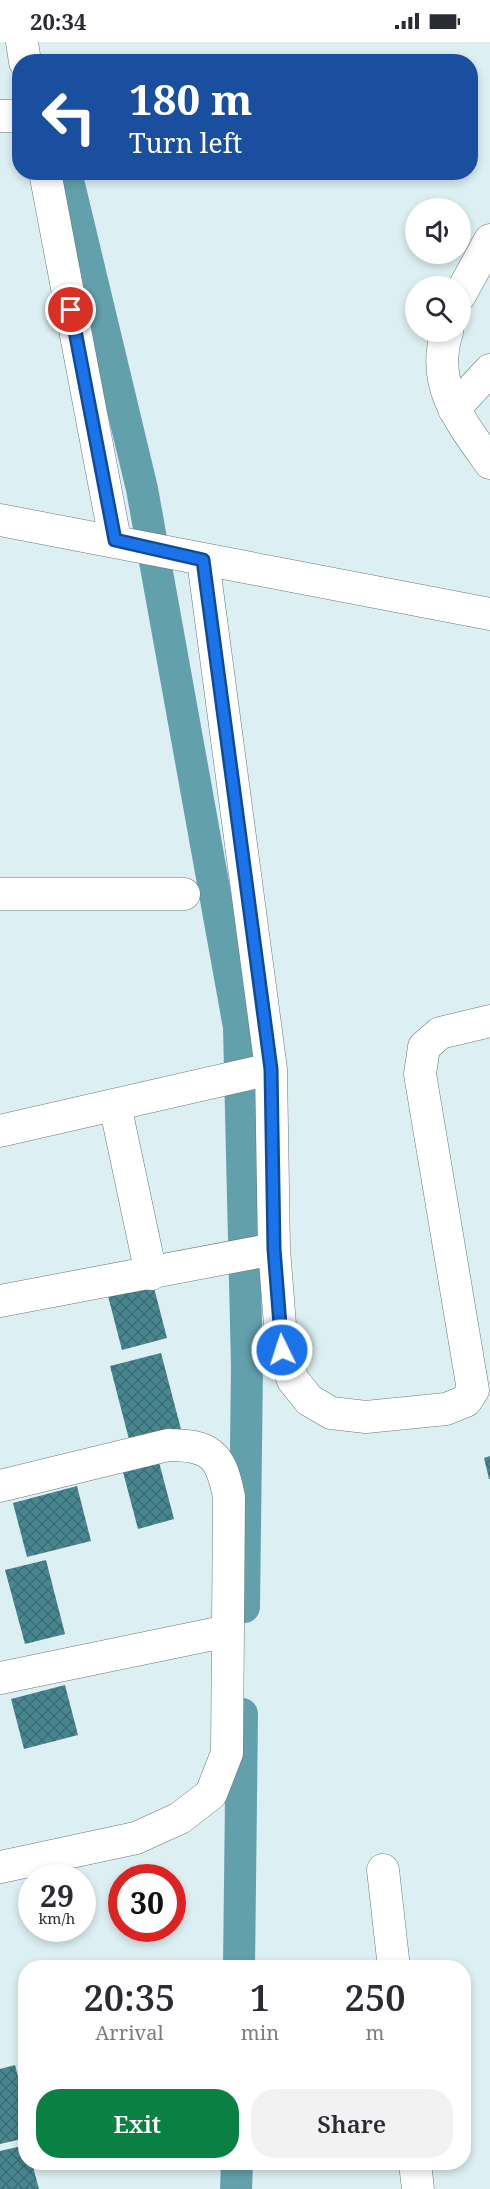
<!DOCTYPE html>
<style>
:root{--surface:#fff;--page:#f2f2f3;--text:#2b2b33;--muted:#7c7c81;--accent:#0b8043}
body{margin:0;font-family:"Noto Serif",serif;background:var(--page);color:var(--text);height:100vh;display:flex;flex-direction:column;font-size:22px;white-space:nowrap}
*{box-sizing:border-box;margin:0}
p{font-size:20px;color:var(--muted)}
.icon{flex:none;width:33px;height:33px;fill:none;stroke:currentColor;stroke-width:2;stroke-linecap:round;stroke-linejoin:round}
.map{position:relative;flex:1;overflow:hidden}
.sheet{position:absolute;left:18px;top:1918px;width:453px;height:210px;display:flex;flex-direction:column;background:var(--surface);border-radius:24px;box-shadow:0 3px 9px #0003}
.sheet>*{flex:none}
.top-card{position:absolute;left:12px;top:12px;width:466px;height:126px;border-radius:24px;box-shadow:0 3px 9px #0003;background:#1a4fa0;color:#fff;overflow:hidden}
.controls{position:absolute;left:405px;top:156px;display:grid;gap:12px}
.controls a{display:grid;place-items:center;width:66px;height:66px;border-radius:50%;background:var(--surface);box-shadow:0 3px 9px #0003;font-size:30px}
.speed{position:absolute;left:18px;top:1822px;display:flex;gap:12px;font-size:30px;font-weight:700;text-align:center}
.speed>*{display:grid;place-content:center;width:78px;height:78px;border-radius:50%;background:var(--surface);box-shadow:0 3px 9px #0003;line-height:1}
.speed small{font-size:15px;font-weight:400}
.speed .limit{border:9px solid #d22;background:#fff;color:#111}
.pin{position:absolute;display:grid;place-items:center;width:51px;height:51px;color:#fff;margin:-26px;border:3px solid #fff;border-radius:50%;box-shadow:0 2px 6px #0007}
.me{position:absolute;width:66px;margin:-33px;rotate:356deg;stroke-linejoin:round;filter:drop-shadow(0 0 4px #0008)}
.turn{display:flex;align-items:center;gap:21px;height:126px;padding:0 18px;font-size:27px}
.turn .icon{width:78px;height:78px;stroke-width:2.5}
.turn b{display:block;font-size:42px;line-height:51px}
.eta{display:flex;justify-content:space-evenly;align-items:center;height:102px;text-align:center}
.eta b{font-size:36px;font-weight:600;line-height:42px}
.cta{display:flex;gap:12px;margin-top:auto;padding:12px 18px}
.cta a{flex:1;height:69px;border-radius:24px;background:var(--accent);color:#fff;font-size:24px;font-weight:600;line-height:69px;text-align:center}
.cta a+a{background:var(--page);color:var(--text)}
.status{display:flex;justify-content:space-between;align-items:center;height:42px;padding:0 30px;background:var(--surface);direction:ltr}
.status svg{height:16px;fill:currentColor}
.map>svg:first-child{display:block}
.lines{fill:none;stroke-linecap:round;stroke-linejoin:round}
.canal{stroke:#62a0ab;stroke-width:32}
.building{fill:url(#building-cross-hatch)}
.street-casing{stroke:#68787b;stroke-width:33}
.street{stroke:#fff;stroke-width:32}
.route-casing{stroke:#114b97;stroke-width:15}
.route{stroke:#1a73e8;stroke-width:10}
</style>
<div class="status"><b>20:34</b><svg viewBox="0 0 49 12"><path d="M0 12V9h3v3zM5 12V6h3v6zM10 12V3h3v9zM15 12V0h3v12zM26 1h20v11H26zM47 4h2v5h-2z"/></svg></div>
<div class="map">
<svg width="490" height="2147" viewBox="0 0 490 2147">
<defs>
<pattern id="building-cross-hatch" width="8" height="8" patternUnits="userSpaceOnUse" patternTransform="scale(1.5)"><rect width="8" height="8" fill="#488690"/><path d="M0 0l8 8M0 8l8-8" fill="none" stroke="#3b6d75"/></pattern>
</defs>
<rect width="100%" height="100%" fill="#dceff2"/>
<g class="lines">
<path class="canal" d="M66,130L142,447L239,985L247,1324L244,1565
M239,1926L242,1672
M236,2147L237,2121"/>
</g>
<path class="building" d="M152,1238L167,1296L122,1308L107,1250Z
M161,1311L182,1391L131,1405L110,1324Z
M490,1414V1437H489L484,1416Z
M159,1420L174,1477L138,1487L123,1430Z
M77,1444L91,1499L27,1515L13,1461Z
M46,1518L65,1592L25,1602L5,1528Z
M65,1643L78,1693L24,1707L11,1657Z
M15,2023L26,2065V2096L0,2102V2027Z
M26,2103V2121H32L39,2147H0V2109Z"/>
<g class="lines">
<defs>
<path id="street" d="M22,0L25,20
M0,74H20
M45,130L115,498
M460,253L490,198
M447,290C430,343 461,380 490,421
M454,367L490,328
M0,478L490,572
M203,518L271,1027L274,1207L282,1308L293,1338L309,1358L331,1371L366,1375L446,1367L466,1359L473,1348L420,1032L424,1005L440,991L490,979
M0,852H184
M115,1063L151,1232
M0,1089L271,1027
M0,1259L274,1207
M0,1444L168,1403C211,1403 221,1413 229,1455L227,1711L211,1752L180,1776L136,1796L0,1825
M0,1636L228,1589
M383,1828L394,1926
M415,2121L418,2147"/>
</defs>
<use href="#street" class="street-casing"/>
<use href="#street" class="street"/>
</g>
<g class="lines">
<defs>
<path id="route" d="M71,268L115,498L203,518L271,1027L274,1207L282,1308"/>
</defs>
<use href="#route" class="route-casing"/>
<use href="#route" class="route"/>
</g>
</svg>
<div class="controls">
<a><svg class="icon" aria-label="sound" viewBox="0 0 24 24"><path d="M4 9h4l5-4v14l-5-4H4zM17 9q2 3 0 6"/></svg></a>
<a><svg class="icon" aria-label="search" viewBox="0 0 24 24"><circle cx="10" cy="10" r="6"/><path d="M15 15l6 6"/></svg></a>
</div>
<div class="speed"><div>29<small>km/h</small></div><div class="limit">30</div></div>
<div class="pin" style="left:71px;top:268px;background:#d93025"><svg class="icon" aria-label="arrive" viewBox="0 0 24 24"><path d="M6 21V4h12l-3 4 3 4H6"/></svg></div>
<svg class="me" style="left:282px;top:1308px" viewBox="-20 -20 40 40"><circle r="17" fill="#1a73e8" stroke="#fff" stroke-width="3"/><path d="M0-11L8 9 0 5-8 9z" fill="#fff"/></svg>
<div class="top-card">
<div class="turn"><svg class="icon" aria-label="left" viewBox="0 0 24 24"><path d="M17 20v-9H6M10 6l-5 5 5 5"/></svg><div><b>180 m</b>Turn left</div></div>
</div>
<section class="sheet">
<div class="eta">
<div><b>20:35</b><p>Arrival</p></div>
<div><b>1</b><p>min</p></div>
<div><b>250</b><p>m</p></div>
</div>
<div class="cta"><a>Exit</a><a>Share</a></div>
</section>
</div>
